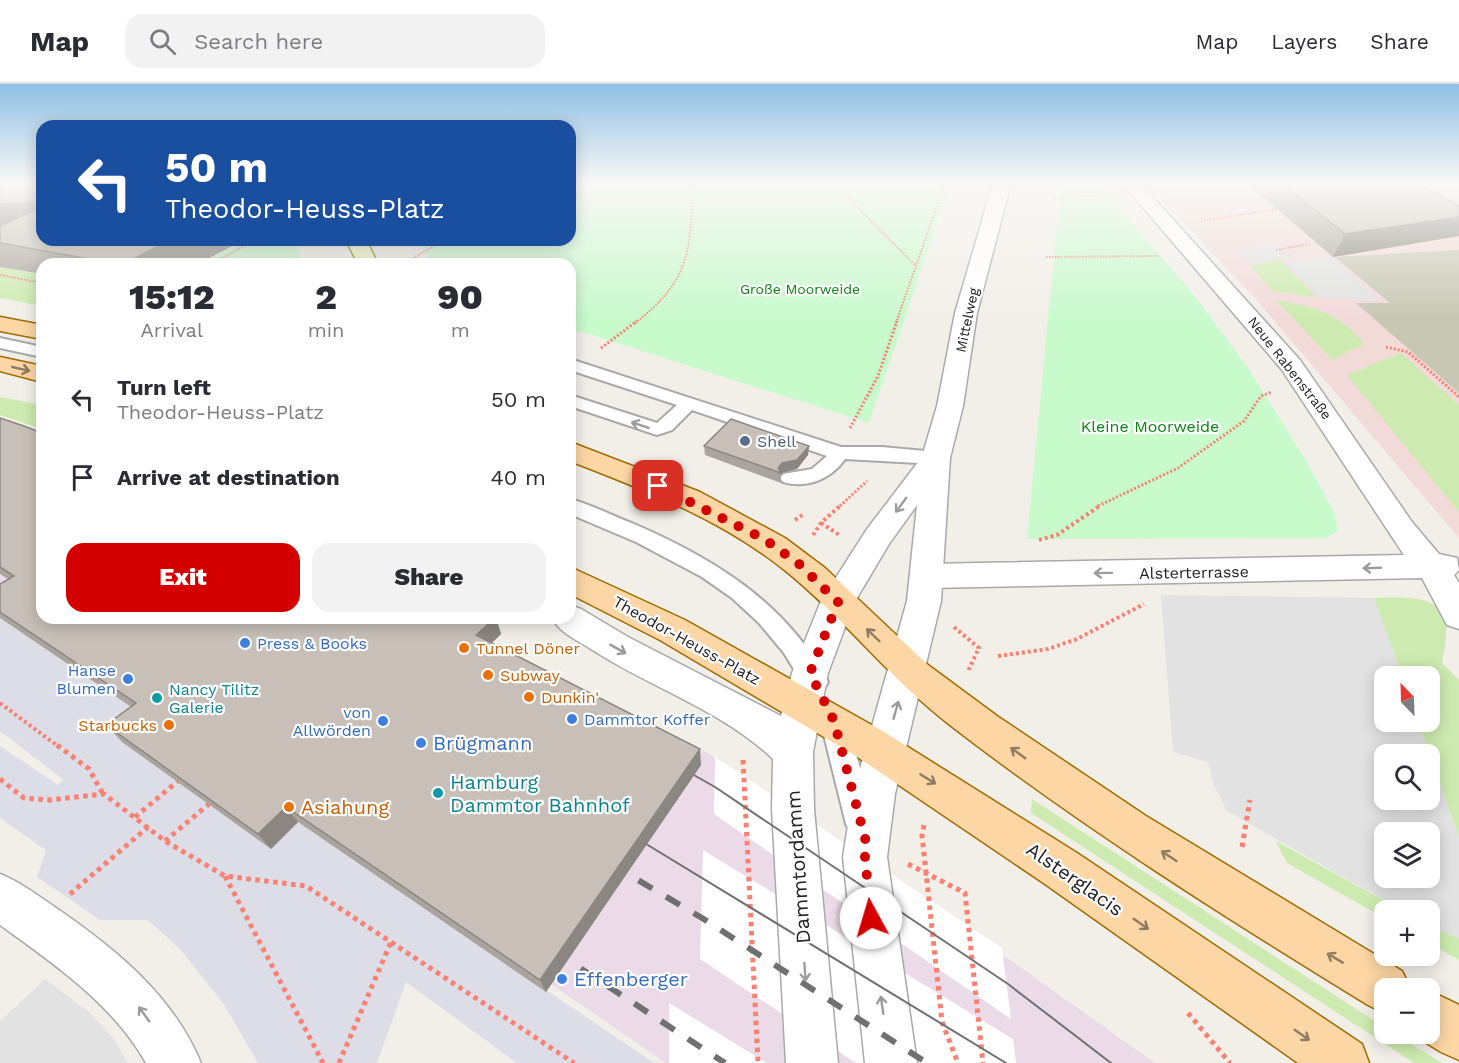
<!DOCTYPE html>
<meta charset="utf-8">
<style>
:root{--surface:#fff;--page:#f2f2f3;--text:#2b2b33;--muted:#7c7c81;--line:#e1e1e2;--accent:#d40000}
body{margin:0;font-family:"Work Sans",sans-serif;background:var(--page);color:var(--text);height:100vh;display:flex;flex-direction:column;font-size:22px;white-space:nowrap}
*{box-sizing:border-box;margin:0}
p{font-size:20px;color:var(--muted)}
.icon{flex:none;width:33px;height:33px;fill:none;stroke:currentColor;stroke-width:2;stroke-linecap:round;stroke-linejoin:round}
.map{position:relative;flex:1;overflow:hidden}
.details{position:absolute;left:36px;top:174px;width:540px;height:366px;display:flex;flex-direction:column;background:var(--surface);border-radius:18px;box-shadow:0 3px 15px #0003}
.details>*{flex:none}
.banner{position:absolute;left:36px;top:36px;width:540px;height:126px;border-radius:18px;box-shadow:0 3px 15px #0003;background:#1a4fa0;color:#fff;overflow:hidden}
.needle{width:39px;rotate:337deg}
.buttons{position:absolute;left:1374px;top:582px;display:grid;gap:12px}
.buttons a{display:grid;place-items:center;width:66px;height:66px;border-radius:12px;background:var(--surface);box-shadow:0 3px 15px #0003;font-size:30px}
.pin{position:absolute;display:grid;place-items:center;width:51px;height:51px;color:#fff;margin:-26px;border-radius:12px;box-shadow:0 3px 9px #0006}
.me{position:absolute;width:66px;margin:-33px;rotate:354deg;stroke-linejoin:round;filter:drop-shadow(0 0 4px #0008)}
.turn{display:flex;align-items:center;gap:21px;height:126px;padding:0 30px;font-size:27px}
.turn .icon{width:78px;height:78px;stroke-width:2.5}
.turn b{display:block;font-size:42px;line-height:51px}
.eta{display:flex;justify-content:space-evenly;align-items:center;height:102px;text-align:center}
.eta b{font-size:36px;font-weight:800;line-height:42px}
.button{display:flex;gap:12px;margin-top:auto;padding:12px 30px}
.button a{flex:1;height:69px;border-radius:18px;background:var(--accent);color:#fff;font-size:24px;font-weight:800;line-height:69px;text-align:center}
.button a+a{background:var(--page);color:var(--text)}
ul{padding:0;list-style:none}
li{display:flex;align-items:center;gap:18px;height:78px;padding:0 30px}
li div{flex:1}
li b{display:block;font-size:22px}
li em{font-style:normal}
header{display:flex;align-items:center;gap:36px;box-sizing:border-box;height:84px;padding:0 30px;background:var(--surface);border-bottom:2px solid var(--line)}
header strong{font-size:28px}
nav{display:flex;gap:33px;margin-inline-start:auto;font-size:21px}
.search{width:420px;height:54px;background:var(--page);display:flex;align-items:center;gap:15px;box-sizing:border-box;padding:0 21px;border-radius:18px;color:var(--muted);font-size:22px}
.map>svg:first-child{display:block}
.commercial{fill:#f2dad9}
.industrial{fill:#ebdbe8}
.construction{fill:#c7c7b4}
.grass{fill:#cdebb0}
.park{fill:#c8facc}
.parking{fill:#e2e2e2;fill-rule:evenodd}
.plaza{fill:#dddde8}
.pier{fill:#fff}
.lines{fill:none;stroke-linecap:round;stroke-linejoin:round}
.service-casing{stroke:#a9a9a9;stroke-width:4}
.minor-casing{stroke:#a9a9a9;stroke-width:3}
.tertiary-casing{stroke:#a9a9a9;stroke-width:3}
.secondary-casing{stroke:#707d05;stroke-width:3}
.primary-casing{stroke:#a06b00;stroke-width:3}
.path-far3{stroke:#fa8072;stroke-width:2;stroke-dasharray:1.5 1.5;stroke-linecap:butt}
.path-far2{stroke:#fa8072;stroke-width:3;stroke-dasharray:2 2;stroke-linecap:butt}
.path-far1{stroke:#fa8072;stroke-width:4;stroke-dasharray:3 3;stroke-linecap:butt}
.path{stroke:#fa8072;stroke-width:5;stroke-dasharray:4.5 4.5;stroke-linecap:butt}
.service{fill:#fff;fill-rule:evenodd}
.minor{fill:#fff;fill-rule:evenodd}
.tertiary{fill:#fff;fill-rule:evenodd}
.secondary{fill:#f7fabf;fill-rule:evenodd}
.primary{fill:#fcd6a4;fill-rule:evenodd}
.tram{stroke:#707070;stroke-width:2}
.rail{stroke:#707070;stroke-width:6;stroke-dasharray:16 16;stroke-linecap:butt}
.wall{fill:#aba49e}
.shaded-wall{fill:#8b8681}
.building{fill:#c7bfb8;stroke:#8b8681;stroke-width:1.5}
.oneway{stroke:#8f7c63}
.oneway2{stroke:#9c9c9c}
.route{stroke:#d40000;stroke-width:10;stroke-dasharray:0 18}
.service-dot{fill:#5c6f8a;stroke:#fff;stroke-width:2}
.shop-dot{fill:#3f7fe0;stroke:#fff;stroke-width:2}
.food-dot{fill:#e8710a;stroke:#fff;stroke-width:2}
.culture-dot{fill:#0f9aa8;stroke:#fff;stroke-width:2}
.labels{text-anchor:middle;stroke-width:4.5;stroke-linejoin:round;paint-order:stroke}
.far-park-label{font-size:14px;fill:#0c8416;stroke:#fff}
.far-street-label{font-size:14px;fill:#222;stroke:#fff}
.park-label{font-size:16px;fill:#0c8416;stroke:#fff}
.service-label{font-size:16px;fill:#4e5e75;stroke:#fff;text-anchor:start}
.street-label{font-size:16px;fill:#222;stroke:#fff}
.shop-label{font-size:16px;fill:#366cbe;stroke:#fff;text-anchor:start}
.food-label{font-size:16px;fill:#c56008;stroke:#fff;text-anchor:start}
.culture-label{font-size:16px;fill:#0d838f;stroke:#fff;text-anchor:start}
.near-shop-label{font-size:20px;fill:#366cbe;stroke:#fff;text-anchor:start}
.near-culture-label{font-size:20px;fill:#0d838f;stroke:#fff;text-anchor:start}
.near-food-label{font-size:20px;fill:#c56008;stroke:#fff;text-anchor:start}
.near-street-label{font-size:20px;fill:#222;stroke:#fff}
</style>
<header>
<strong>Map</strong>
<div class="search"><svg class="icon" aria-label="search" viewBox="0 0 24 24"><circle cx="10" cy="10" r="6"/><path d="M15 15l6 6"/></svg>Search here</div>
<nav><a>Map</a><a>Layers</a><a>Share</a></nav>
</header>
<div class="map">
<svg width="1459" height="979" viewBox="0 0 1459 979">
<rect width="100%" height="100%" fill="#f2efe9"/>
<path class="commercial" d="M1146,99H1459V454L1254,213Z"/>
<path class="industrial" d="M0,335L42,348V534H443L709,670L865,773L1155,979H666L0,522Z"/>
<path class="construction" d="M1459,166V309L1356,219H1390L1335,173Z"/>
<path class="grass" d="M1280,175L1316,213L1273,207L1250,182Z
M0,183L42,190V222L0,214Z
M1276,216C1315,222 1339,229 1364,260L1332,276Z
M1401,269L1459,321V428L1347,291Z
M0,313L42,321V345L0,331Z
M1374,514C1396,514 1444,508 1446,541C1447,553 1444,567 1442,579L1459,596V754L1418,638H1430V592H1402Z
M1032,715L1384,943V950H1395L1442,979H1414L1031,729Z
M1276,757L1401,826H1384V834L1287,779Z
M1430,842L1459,854V876L1430,860Z"/>
<path class="park" d="M570,99H951L869,339L570,244V180H431L419,156H570Z
M1061,99H1098L1193,210L1248,284L1305,375L1334,428L1338,447L1325,454L1027,455Z
M240,156H296L304,180H195L221,168Z"/>
<path class="parking" d="M1272,160L1295,173L1251,180L1237,166Z
M1331,173L1380,217L1318,213L1285,178Z
M1161,511L1374,514L1402,592H1384V638H1418L1429,670H1384V716H1430V671L1459,754V854L1430,842V826H1401L1227,727L1214,701L1208,678L1173,668ZM1384,748H1430V794H1384Z
M45,895L90,929L114,955L128,979H0V937Z"/>
<path class="plaza" d="M0,534L149,636L271,764L298,738L654,979H517L406,898L377,979H258L225,922L181,866L148,836H100L37,793L46,766L0,734V662L58,701L64,696L0,647Z"/>
<path class="pier" d="M715,673L1002,864L1011,935L714,730Z
M703,766L1013,955L1016,979H856L700,875Z
M669,919L767,979H669Z"/>
<g class="lines">
<defs>
<path id="service" d="M0,254L42,263V273L0,264Z
M570,275L841,363H882L936,368L943,370L946,374L943,378L936,380L845,375C831,395 807,405 783,398L780,394L783,390L812,385L827,372L692,326L672,346L657,351L570,322V311L657,339L677,321L570,286Z
M570,415C592,421 613,432 634,440C713,474 787,519 828,598L824,605L815,608L806,605L784,569L759,539L732,514L702,493L636,458L570,430Z
M833,624L842,627L846,635L876,740L871,750L861,754L851,750L846,740L820,635L824,627Z"/>
<path id="minor" d="M1122,99H1140L1300,276L1412,438L1439,470L1457,474L1459,486L1454,491L1459,499V545L1447,541L1422,494L928,504L916,500L911,492L916,484L928,480L1404,471L1282,286Z
M0,790C22,799 40,813 59,826C117,866 173,912 201,979H146C113,920 54,880 0,841Z"/>
<path id="tertiary" d="M993,99H1011L977,229L963,322L950,374L941,517L895,710L887,773L917,979H865L843,773L853,710L907,517L917,421L889,460L854,519L828,589L813,668L814,725L838,979H786L772,725L773,675C722,626 649,603 591,565C577,556 560,549 552,534H570V521L581,525L628,553L781,632L792,589L821,517L867,445L922,373L937,322L955,229Z"/>
<path id="secondary" d="M346,156H366L378,180H358Z"/>
<path id="primary" d="M0,233L42,241V255L0,247Z
M0,273L42,282V298L0,287Z
M570,358L700,408L785,454L825,484L928,581L997,632L1146,732L1402,887L1410,904H1384V929L1368,921C1225,833 1083,744 950,641C889,594 845,535 787,488C723,436 645,406 570,377Z
M570,483L685,536L884,648L1077,769L1362,960L1369,979H1298L1045,800L856,672L660,556L570,510Z
M1430,907L1459,921V976L1441,968L1412,950H1430Z"/>
</defs>
<use href="#service" class="service-casing"/>
<use href="#minor" class="minor-casing"/>
<use href="#tertiary" class="tertiary-casing"/>
<use href="#secondary" class="secondary-casing"/>
<use href="#primary" class="primary-casing"/>
<path class="path-far3" d="M833,99L915,181
M1054,114L1107,111
M1201,137L1277,125
M1276,166L1309,160
M1046,173L1158,172
M410,176L444,156
M213,180L254,156
M0,191L42,199
M635,239C692,195 690,166 693,99
M896,239L945,99"/>
<path class="path-far2" d="M1386,263L1408,268L1459,313
M601,264L637,237
M850,344L878,292L897,237
M840,422L867,397
M1098,422L1178,384L1244,337L1261,312L1272,308"/>
<path class="path-far1" d="M795,436L804,430
M821,439L841,452
M813,451L821,439L841,421
M1039,456L1057,451L1101,421
M954,543L979,564L968,587
M998,572L1048,565L1077,555L1144,520
M0,619L59,663"/>
<path class="path" d="M57,661L89,685L103,710
M743,676L758,979
M0,695L24,714L49,716L104,710L165,757L225,792L306,802L574,979
M135,733L178,697
M924,741L922,751L942,938L958,979
M165,757L209,720
M1242,763L1250,716
M908,780L965,809L983,979
M225,792L323,979
M70,810L148,743
M1188,929L1230,979
M339,979L391,858"/>
<use href="#service" class="service"/>
<use href="#minor" class="minor"/>
<use href="#tertiary" class="tertiary"/>
<use href="#secondary" class="secondary"/>
<use href="#primary" class="primary"/>
<path class="tram" d="M678,682L715,703L1008,900L1111,979
M633,752L1006,979"/>
<path class="rail" d="M611,780L702,834L927,979
M554,867L725,979"/>
</g>
<path class="wall" d="M0,99L42,156H239L232,162L207,175L194,180H42V190L0,183Z
M1247,99H1416L1459,122V152L1333,173Z
M0,334L42,534H496L501,550L492,559L701,681L546,908L298,738L271,765L122,658L106,641L131,623L0,534V500L8,495L0,490Z
M704,362H809L808,371L797,385L781,389V399L705,371Z"/>
<path class="shaded-wall" d="M42,117V143L0,147V120Z
M1459,133V152L1333,173L1345,150Z
M174,156H239L232,162L207,175L194,180H124L162,160Z
M809,362L808,371L797,385L781,389L778,384L782,379Z
M495,534H496L501,550L482,568L476,551Z
M700,665L701,681L546,908L540,896Z
M286,723L298,738L271,765L258,750Z"/>
<path class="building" d="M0,99H42V117L0,120Z
M1281,99H1416L1459,122V133L1345,150Z
M42,123V156H174L162,160L124,180H117L0,159V142Z
M0,334L24,342L42,349V534H495L476,551L700,665L540,896L286,723L258,750L106,641L136,619L0,528V500L14,492L0,483Z
M731,335L809,362L797,376L782,379L778,384L781,389L704,362Z"/>
<defs><path id="oneway-shaft" d="M-6 0H5M1.5-3L5.5 0L1.5 3" fill="none" stroke-width="1.6" stroke-linecap="round" stroke-linejoin="round" transform="scale(1.5)"/></defs>
<g class="oneway">
<use href="#oneway-shaft" transform="translate(21 285) rotate(13)"/>
<use href="#oneway-shaft" transform="translate(873 551) rotate(-136)"/>
<use href="#oneway-shaft" transform="translate(1018 669) rotate(-144)"/>
<use href="#oneway-shaft" transform="translate(928 695) rotate(32)"/>
<use href="#oneway-shaft" transform="translate(1169 772) rotate(-147)"/>
<use href="#oneway-shaft" transform="translate(1141 840) rotate(35)"/>
<use href="#oneway-shaft" transform="translate(1335 874) rotate(-149)"/>
<use href="#oneway-shaft" transform="translate(1302 951) rotate(35)"/>
</g>
<g class="oneway2">
<use href="#oneway-shaft" transform="translate(640 341) rotate(-162)"/>
<use href="#oneway-shaft" transform="translate(901 421) rotate(126)"/>
<use href="#oneway-shaft" transform="translate(1372 484) rotate(178)"/>
<use href="#oneway-shaft" transform="translate(1103 489) rotate(179)"/>
<use href="#oneway-shaft" transform="translate(618 565) rotate(29)"/>
<use href="#oneway-shaft" transform="translate(896 626) rotate(-74)"/>
<use href="#oneway-shaft" transform="translate(805 888) rotate(86)"/>
<use href="#oneway-shaft" transform="translate(882 921) rotate(-98)"/>
<use href="#oneway-shaft" transform="translate(144 930) rotate(-126)"/>
</g>
<linearGradient id="sky" x2="0" y2="1"><stop stop-color="#8fc0e4"/><stop offset="0.42" stop-color="#f9f8f5"/><stop offset="1" stop-color="#f9f8f5" stop-opacity="0"/></linearGradient>
<rect width="1459" height="236" fill="url(#sky)"/>
<g class="lines">
<path class="route" d="M658,402L764,455L799,480L838,518L810,589L834,637L866,758L865,773L871,834"/>
</g>
<circle class="service-dot" cx="745" cy="357" r="6"/>
<g class="shop-dot">
<circle cx="245" cy="559" r="6"/>
<circle cx="128" cy="595" r="6"/>
<circle cx="572" cy="635" r="6"/>
<circle cx="383" cy="637" r="6"/>
<circle cx="421" cy="659" r="6"/>
<circle cx="562" cy="895" r="6"/>
</g>
<g class="food-dot">
<circle cx="464" cy="564" r="6"/>
<circle cx="488" cy="591" r="6"/>
<circle cx="529" cy="613" r="6"/>
<circle cx="169" cy="641" r="6"/>
<circle cx="289" cy="723" r="6"/>
</g>
<g class="culture-dot">
<circle cx="157" cy="614" r="6"/>
<circle cx="438" cy="709" r="6"/>
</g>
<g class="labels">
<g class="far-park-label">
<text x="800" y="210">Große Moorweide</text>
</g>
<g class="far-street-label">
<text transform="translate(967 236) rotate(-78)" y="5">Mittelweg</text>
<text transform="translate(1290 284) rotate(52)" y="5">Neue Rabenstraße</text>
</g>
<g class="park-label">
<text x="1150" y="348">Kleine Moorweide</text>
</g>
<g class="service-label">
<text x="757" y="363">Shell</text>
</g>
<g class="street-label">
<text transform="translate(1194 488) rotate(-1)" y="6">Alsterterrasse</text>
<text transform="translate(687 556) rotate(29)" y="6">Theodor-Heuss-Platz</text>
</g>
<g class="shop-label">
<text x="257" y="565">Press &amp; Books</text>
<text x="116" y="592" text-anchor="end">Hanse<tspan x="116" dy="18">Blumen</tspan></text>
<text x="371" y="634" text-anchor="end">von<tspan x="371" dy="18">Allwörden</tspan></text>
<text x="584" y="641">Dammtor Koffer</text>
</g>
<g class="food-label">
<text x="476" y="570">Tunnel Döner</text>
<text x="500" y="597">Subway</text>
<text x="541" y="619">Dunkin'</text>
<text x="157" y="647" text-anchor="end">Starbucks</text>
</g>
<g class="culture-label">
<text x="169" y="611">Nancy Tilitz<tspan x="169" dy="18">Galerie</tspan></text>
</g>
<g class="near-shop-label">
<text x="433" y="666">Brügmann</text>
<text x="574" y="902">Effenberger</text>
</g>
<g class="near-culture-label">
<text x="450" y="705">Hamburg<tspan x="450" dy="23">Dammtor Bahnhof</tspan></text>
</g>
<g class="near-food-label">
<text x="301" y="730">Asiahung</text>
</g>
<g class="near-street-label">
<text transform="translate(798 783) rotate(-94)" y="7">Dammtordamm</text>
<text transform="translate(1075 795) rotate(35)" y="7">Alsterglacis</text>
</g>
</g>
</svg>
<div class="buttons">
<a><svg class="needle" viewBox="-14 -14 28 28"><path d="M0-13l5 13h-10z" fill="#e53935"/><path d="M0 13l5-13h-10z" fill="#7c7c81"/></svg></a>
<a><svg class="icon" aria-label="search" viewBox="0 0 24 24"><circle cx="10" cy="10" r="6"/><path d="M15 15l6 6"/></svg></a>
<a><svg class="icon" aria-label="layers" viewBox="0 0 24 24"><path d="M12 4l9 5-9 5-9-5zM3 14l9 5 9-5"/></svg></a>
<a>+</a>
<a>−</a>
</div>
<div class="pin" style="left:658px;top:402px;background:#d93025"><svg class="icon" aria-label="arrive" viewBox="0 0 24 24"><path d="M6 21V4h12l-3 4 3 4H6"/></svg></div>
<svg class="me" style="left:871px;top:834px" viewBox="-20 -20 40 40"><circle r="19" fill="#fff"/><path d="M0-13L10 11 0 6-10 11z" fill="#d40000"/></svg>
<div class="banner">
<div class="turn"><svg class="icon" aria-label="left" viewBox="0 0 24 24"><path d="M17 20v-9H6M10 6l-5 5 5 5"/></svg><div><b>50 m</b>Theodor-Heuss-Platz</div></div>
</div>
<section class="details">
<div class="eta">
<div><b>15:12</b><p>Arrival</p></div>
<div><b>2</b><p>min</p></div>
<div><b>90</b><p>m</p></div>
</div>
<ul>
<li><svg class="icon" aria-label="left" viewBox="0 0 24 24"><path d="M17 20v-9H6M10 6l-5 5 5 5"/></svg><div><b>Turn left</b><p>Theodor-Heuss-Platz</p></div><em>50 m</em></li>
<li><svg class="icon" aria-label="arrive" viewBox="0 0 24 24"><path d="M6 21V4h12l-3 4 3 4H6"/></svg><div><b>Arrive at destination</b></div><em>40 m</em></li>
</ul>
<div class="button"><a>Exit</a><a>Share</a></div>
</section>
</div>
